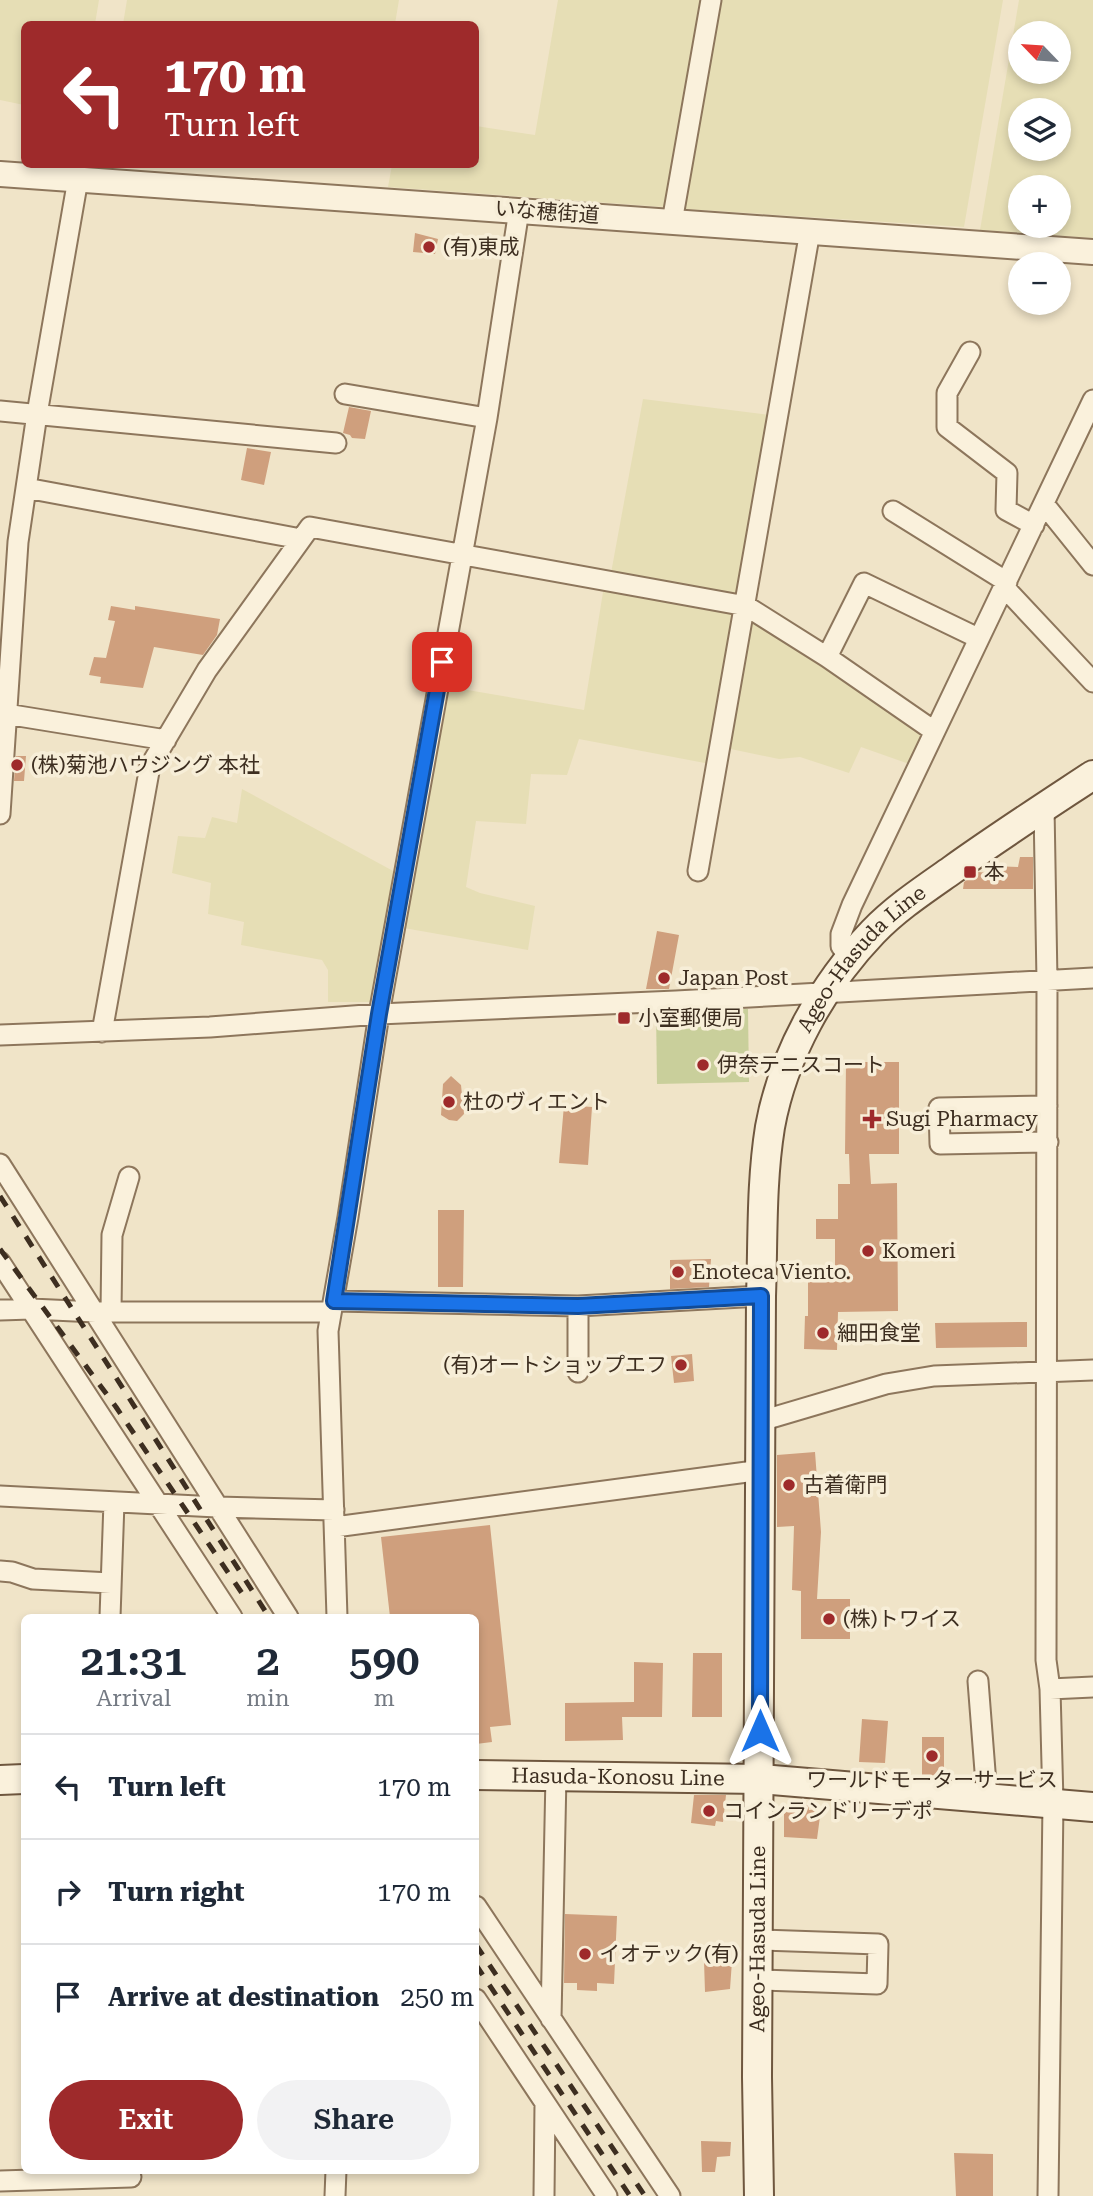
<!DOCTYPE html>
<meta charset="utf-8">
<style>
:root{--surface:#fff;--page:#f2f2f3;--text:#1f2937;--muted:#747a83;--line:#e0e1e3;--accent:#9e2a2b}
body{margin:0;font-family:"Roboto Serif","Noto Sans JP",serif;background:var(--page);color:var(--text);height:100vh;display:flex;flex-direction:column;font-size:26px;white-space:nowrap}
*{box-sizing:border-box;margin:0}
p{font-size:23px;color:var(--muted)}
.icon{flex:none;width:38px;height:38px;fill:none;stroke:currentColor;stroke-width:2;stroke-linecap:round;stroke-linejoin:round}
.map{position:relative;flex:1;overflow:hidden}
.details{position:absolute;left:21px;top:1614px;width:458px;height:560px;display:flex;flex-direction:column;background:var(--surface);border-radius:10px;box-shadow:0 4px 10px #0003}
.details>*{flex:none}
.top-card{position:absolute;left:21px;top:21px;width:458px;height:147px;border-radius:10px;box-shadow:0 4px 10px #0003;background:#9e2a2b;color:#fff;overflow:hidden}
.needle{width:46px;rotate:295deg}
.buttons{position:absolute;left:1008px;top:21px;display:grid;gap:14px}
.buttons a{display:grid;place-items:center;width:63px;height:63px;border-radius:50%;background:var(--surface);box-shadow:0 4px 10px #0003;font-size:35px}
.pin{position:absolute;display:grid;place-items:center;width:60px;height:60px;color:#fff;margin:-30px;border-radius:14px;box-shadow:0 4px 10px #0006}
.me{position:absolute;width:77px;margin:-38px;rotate:0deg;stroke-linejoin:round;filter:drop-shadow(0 0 5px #0008)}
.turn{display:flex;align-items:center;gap:24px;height:147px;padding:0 28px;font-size:32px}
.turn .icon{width:91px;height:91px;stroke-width:2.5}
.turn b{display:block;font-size:49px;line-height:60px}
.eta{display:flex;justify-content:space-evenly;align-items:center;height:119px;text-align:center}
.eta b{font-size:42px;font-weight:600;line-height:49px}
.primary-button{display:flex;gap:14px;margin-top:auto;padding:14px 28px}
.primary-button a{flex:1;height:80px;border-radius:42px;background:var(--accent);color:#fff;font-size:28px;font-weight:600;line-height:80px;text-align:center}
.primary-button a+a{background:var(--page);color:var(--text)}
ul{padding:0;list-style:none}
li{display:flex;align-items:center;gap:21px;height:105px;padding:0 28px;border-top:2px solid var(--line)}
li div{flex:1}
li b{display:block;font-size:26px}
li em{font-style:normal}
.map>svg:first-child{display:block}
.farmland{fill:#e6deb5;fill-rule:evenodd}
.green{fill:#c9cf9b}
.building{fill:#cf9f7d}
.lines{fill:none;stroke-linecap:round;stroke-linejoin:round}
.minor-casing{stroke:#8d765c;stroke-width:23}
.tertiary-casing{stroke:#8d765c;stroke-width:28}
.secondary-casing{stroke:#6f573f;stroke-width:32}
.minor{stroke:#faf1dc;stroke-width:19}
.tertiary{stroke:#faf1dc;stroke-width:24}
.secondary{stroke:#faf1dc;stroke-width:28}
.rail{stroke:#3d2e20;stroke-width:5;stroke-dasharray:12 12;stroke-linecap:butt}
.route-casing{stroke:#114b97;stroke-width:18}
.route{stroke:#1a73e8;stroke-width:12}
.poi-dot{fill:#9e2a2b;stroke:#f7eed8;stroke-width:2.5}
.labels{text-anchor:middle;stroke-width:7;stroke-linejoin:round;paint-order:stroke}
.street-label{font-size:21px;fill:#3d2e20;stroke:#f7eed8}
.poi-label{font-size:21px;fill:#3d2e20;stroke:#f7eed8;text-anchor:start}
</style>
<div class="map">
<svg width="1093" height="2196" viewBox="0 0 1093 2196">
<rect width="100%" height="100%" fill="#f0e4c8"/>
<path class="farmland" d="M0,0H99L95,24H24V105L0,100Z
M127,0H399L395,24H123Z
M558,0H701L665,207L388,187L392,165L476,164V126L535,135Z
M721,0H1003L964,227L685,209Z
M1019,0H1093V238L980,230ZM1020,33H1059V72H1020ZM1020,110H1059V149H1020ZM1020,187H1059V226H1020Z
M643,399L770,415L740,594L611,573Z
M604,586L737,611L710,764L579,739L567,775L531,774L526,824L476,821L466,887L480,893L535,906L528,950L404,928L450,687L584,710Z
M749,615L926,736L912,765L861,747L849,773L800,757L779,759L726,748Z
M242,789L395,872L370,1002H328V970L322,960L241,945L244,922L208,914L211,883L172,873L178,836L205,838L212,817L237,823Z"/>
<path class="green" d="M748,1009L749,1082L657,1084L656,1011Z"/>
<path class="building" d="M415,233L438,239L435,254L413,252Z
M349,407L371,411L365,439L352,438L350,435L343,433Z
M247,448L271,452L264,485L241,480Z
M111,606L135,610V606L220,619L217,635L203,655L154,647L143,688L100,683L101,677L89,675L94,657L106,658L115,621L108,620Z
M16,756H26L24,781H14Z
M1020,857H1033V889H963L964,882L978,872L989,873L992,866L1018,867Z
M657,931L679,935L669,989H646Z
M846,1062H899V1154H869L871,1184L897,1183L898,1311L838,1312L837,1350L804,1349L805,1316H808V1282L835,1281V1239H816V1219H838V1184H850L849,1154H845Z
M451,1076L461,1085L464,1114L457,1121L449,1120L441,1115L443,1084Z
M564,1105L592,1107L588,1165L559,1163Z
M438,1210H464L463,1287H438Z
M711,1259L709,1287L670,1289V1260Z
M1027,1322V1347L936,1348L935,1323Z
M692,1354L694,1381L674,1383L671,1356Z
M815,1452L821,1532L817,1599H850V1639H801V1591L792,1590L794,1526L777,1527V1455Z
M490,1525L511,1725L490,1727L492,1742L476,1744V1617H390L381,1537Z
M693,1653H722V1717H692Z
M634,1662L663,1663L662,1717H622L623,1740L565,1741V1703L634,1702Z
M862,1719L888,1721L885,1763L859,1762Z
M922,1737H944V1777L922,1776Z
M694,1795H726L723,1822L716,1821L715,1826L691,1823Z
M808,1805L809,1810L821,1809L817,1839L784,1837V1814L794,1806Z
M565,1914L617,1916L614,1984L597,1983V1991L577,1990V1983H564Z
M704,1961H732L730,1989L705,1992Z
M701,2141L731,2142L730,2156L717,2157L715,2172H702Z
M954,2153L993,2154V2196H956Z"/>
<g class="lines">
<defs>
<path id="minor" d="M672,222L711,0
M970,352L947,393V427L1007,473L1006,510L1034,525
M345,394L487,418
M0,411L336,443
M26,488L301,539
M1044,504L1093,565
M893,511L1007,582
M1004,587L1093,682
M827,657L864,583L978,638
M6,714L166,740
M1044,807L1047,981L1046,1660L1050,1689L1053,1802L1048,2196
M0,814L18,542L37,414L78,179
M698,871L810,231
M850,958L841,946V934L852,905L1093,400
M102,1032L150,766L207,670L310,527L746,606L827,657L934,731
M0,1035L210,1027L379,1014L676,1001L1093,978
M1047,1106L939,1108L940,1144L1048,1142
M0,1164L288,1617
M0,1262L232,1617
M334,1301L578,1306L761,1296
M578,1306V1372
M0,1310L31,1309L96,1312H330
M111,1312L112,1235L129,1177
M761,1421L886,1384L934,1376L1093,1370
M0,1496L217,1507L334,1510
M335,1527L762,1470
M0,1571L12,1572L33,1579L111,1583
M110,1617L114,1502
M337,1617L328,1331L348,1217L379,1014L487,418L519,210
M978,1681L987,1797
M1050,1689L1093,1687
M476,1906L670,2196
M759,1980L877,1984L878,1944L759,1940
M476,1999L607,2196
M551,2019L556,1775
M0,2181L131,2177
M335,2196L336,2170
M544,2196L545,2104"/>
<path id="tertiary" d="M0,174L1093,252"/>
<g id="secondary">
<path id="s1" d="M476,1775L760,1779L1093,1807"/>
<path d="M0,1780L24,1779"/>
<path id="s2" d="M759,2196L757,2077L761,1296C763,1239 761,1183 770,1127C783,1055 823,984 873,932C896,908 925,889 952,870C998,837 1046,806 1093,775"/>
</g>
</defs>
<use href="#minor" class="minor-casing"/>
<use href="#tertiary" class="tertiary-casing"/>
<use href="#secondary" class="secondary-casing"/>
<use href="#minor" class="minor"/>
<use href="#tertiary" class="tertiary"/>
<use href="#secondary" class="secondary"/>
<path class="rail" d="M0,1196L269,1617
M0,1249L116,1407L248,1602
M476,1945L645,2196
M476,1965L630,2196"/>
</g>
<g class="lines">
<defs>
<path id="route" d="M442,662L379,1014L334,1301L578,1306L761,1296L760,1731"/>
</defs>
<use href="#route" class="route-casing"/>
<use href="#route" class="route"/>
</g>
<g class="poi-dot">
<circle cx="429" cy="247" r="7"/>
<circle cx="17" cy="765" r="7"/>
<rect x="963" y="865" width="14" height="14" rx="3.5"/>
<circle cx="664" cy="978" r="7"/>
<rect x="617" y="1011" width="14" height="14" rx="3.5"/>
<circle cx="703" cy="1065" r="7"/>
<circle cx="449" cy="1102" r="7"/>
<path d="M868.5 1108.5h7v7h7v7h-7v7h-7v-7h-7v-7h7z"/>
<circle cx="868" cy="1251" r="7"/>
<circle cx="678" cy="1272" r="7"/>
<circle cx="823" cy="1333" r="7"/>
<circle cx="681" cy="1365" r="7"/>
<circle cx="789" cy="1485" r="7"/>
<circle cx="829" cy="1619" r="7"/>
<circle cx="932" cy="1756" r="7"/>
<circle cx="709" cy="1811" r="7"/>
<circle cx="585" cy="1954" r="7"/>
</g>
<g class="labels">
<g class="street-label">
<text transform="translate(547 212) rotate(4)" y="7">いな穂街道</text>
<text dy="7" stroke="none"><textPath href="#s2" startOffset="1265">Ageo-Hasuda Line</textPath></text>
<text dy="7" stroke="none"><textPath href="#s1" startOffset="142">Hasuda-Konosu Line</textPath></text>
<text dy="7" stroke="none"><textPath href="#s2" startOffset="257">Ageo-Hasuda Line</textPath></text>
</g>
<g class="poi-label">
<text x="443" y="254">(有)東成</text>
<text x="31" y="772">(株)菊池ハウジング 本社</text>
<text x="984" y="879">本</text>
<text x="678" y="985">Japan Post</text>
<text x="638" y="1025">小室郵便局</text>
<text x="717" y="1072">伊奈テニスコート</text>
<text x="463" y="1109">杜のヴィエント</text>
<text x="886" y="1126">Sugi Pharmacy</text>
<text x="882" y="1258">Komeri</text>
<text x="692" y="1279">Enoteca Viento.</text>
<text x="837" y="1340">細田食堂</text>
<text x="667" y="1372" text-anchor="end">(有)オートショップエフ</text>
<text x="803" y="1492">古着衛門</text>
<text x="843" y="1626">(株)トワイス</text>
<text x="932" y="1787" text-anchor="middle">ワールドモーターサービス</text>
<text x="723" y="1818">コインランドリーデポ</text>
<text x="599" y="1961">イオテック(有)</text>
</g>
</g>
</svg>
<div class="buttons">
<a><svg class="needle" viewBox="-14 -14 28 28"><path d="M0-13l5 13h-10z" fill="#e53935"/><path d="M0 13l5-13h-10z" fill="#747a83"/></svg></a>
<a><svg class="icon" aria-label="layers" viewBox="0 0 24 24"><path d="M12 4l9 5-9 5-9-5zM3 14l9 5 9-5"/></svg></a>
<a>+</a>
<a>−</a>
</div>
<div class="pin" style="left:442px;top:662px;background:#d93025"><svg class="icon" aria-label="arrive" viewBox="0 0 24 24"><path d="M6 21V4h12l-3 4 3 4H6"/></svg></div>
<svg class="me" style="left:760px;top:1731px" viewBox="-20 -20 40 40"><path d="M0-17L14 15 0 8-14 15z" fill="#1a73e8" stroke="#fff" stroke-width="4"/></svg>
<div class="top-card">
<div class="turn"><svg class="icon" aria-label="left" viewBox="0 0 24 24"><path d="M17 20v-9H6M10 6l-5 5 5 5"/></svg><div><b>170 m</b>Turn left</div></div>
</div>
<section class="details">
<div class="eta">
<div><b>21:31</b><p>Arrival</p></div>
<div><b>2</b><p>min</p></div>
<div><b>590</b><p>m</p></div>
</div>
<ul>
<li><svg class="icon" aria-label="left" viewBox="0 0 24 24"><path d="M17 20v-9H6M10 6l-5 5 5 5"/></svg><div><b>Turn left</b></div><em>170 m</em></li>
<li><svg class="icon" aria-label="right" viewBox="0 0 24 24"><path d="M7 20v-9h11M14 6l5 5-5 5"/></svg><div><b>Turn right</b></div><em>170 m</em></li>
<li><svg class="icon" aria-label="arrive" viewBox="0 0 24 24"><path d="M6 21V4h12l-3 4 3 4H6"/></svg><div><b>Arrive at destination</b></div><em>250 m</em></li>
</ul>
<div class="primary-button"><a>Exit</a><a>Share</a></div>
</section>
</div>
